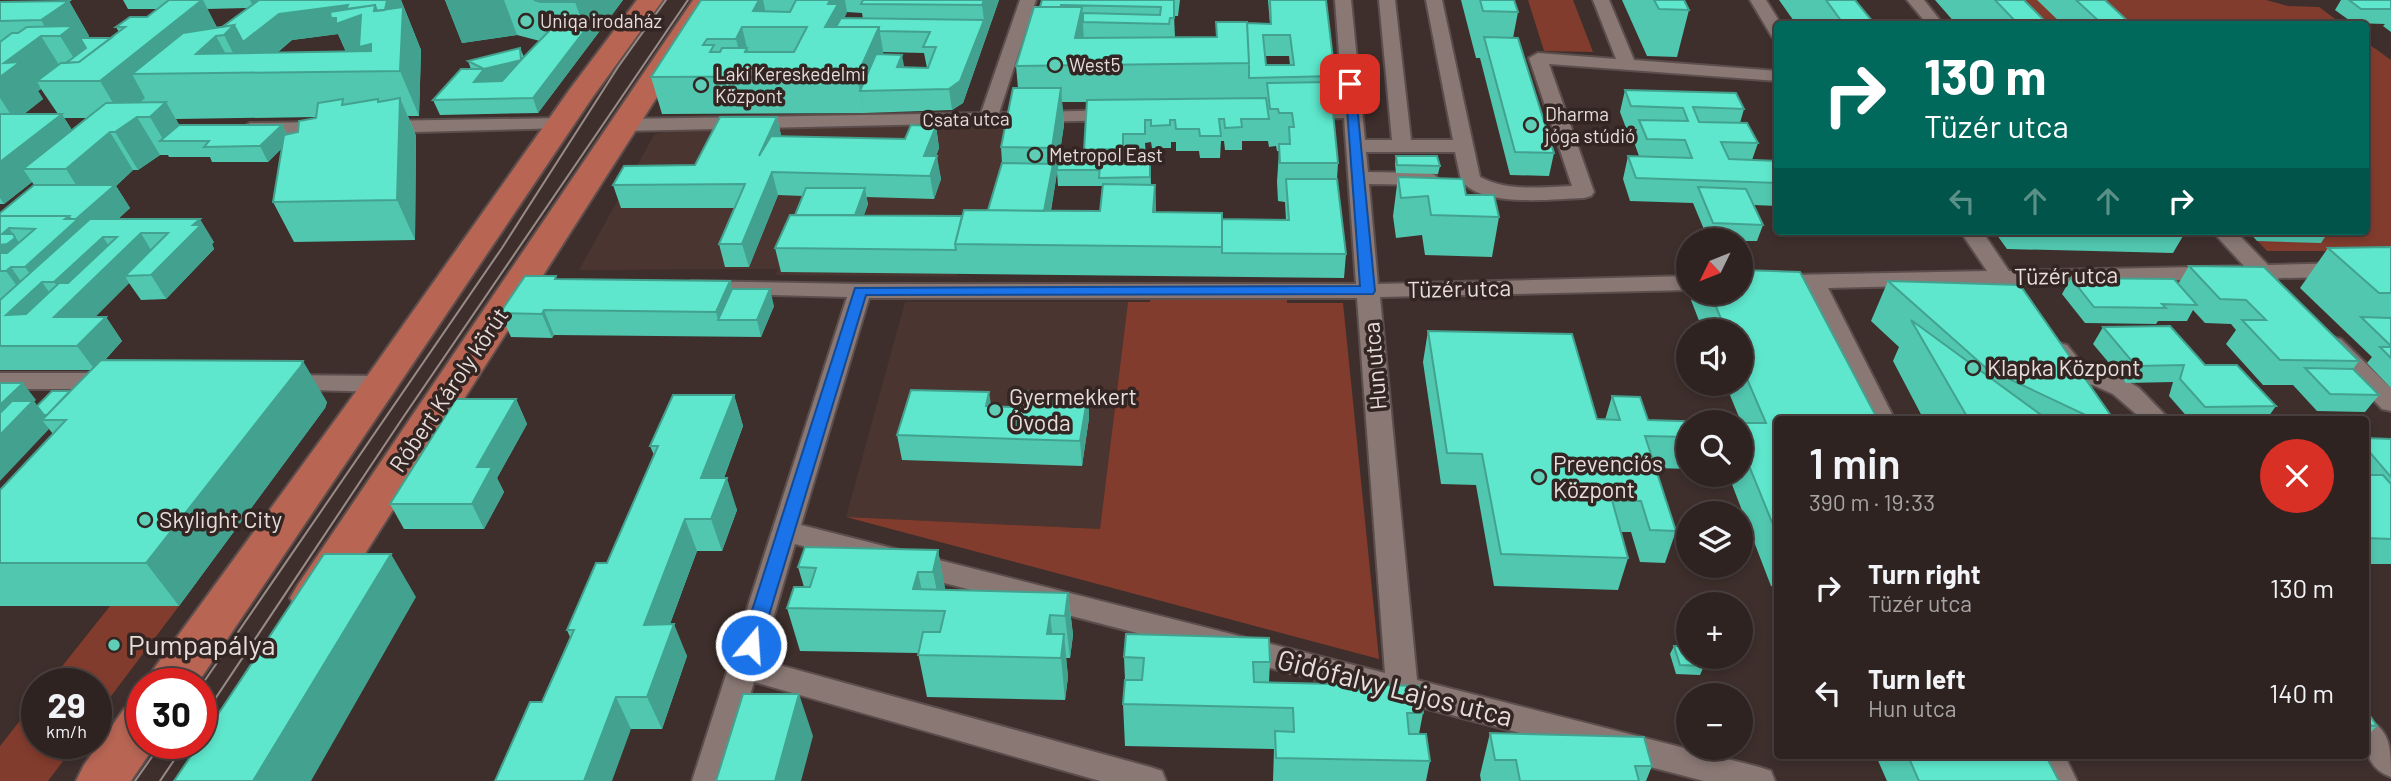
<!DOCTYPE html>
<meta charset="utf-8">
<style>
:root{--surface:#2e2321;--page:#362b2a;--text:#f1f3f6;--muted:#a7a4a5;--line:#49403f}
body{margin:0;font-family:Barlow,sans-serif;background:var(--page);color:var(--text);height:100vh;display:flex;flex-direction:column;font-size:26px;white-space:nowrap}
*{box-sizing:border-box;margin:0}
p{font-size:23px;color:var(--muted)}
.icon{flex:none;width:38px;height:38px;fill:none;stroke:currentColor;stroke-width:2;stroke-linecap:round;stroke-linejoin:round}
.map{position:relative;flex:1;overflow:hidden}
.sheet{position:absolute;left:1774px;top:416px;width:595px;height:343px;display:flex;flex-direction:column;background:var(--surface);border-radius:7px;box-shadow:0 4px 10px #0003,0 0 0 2px var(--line)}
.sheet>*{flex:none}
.banner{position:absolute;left:1774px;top:21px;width:595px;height:214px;border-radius:7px;box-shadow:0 4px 10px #0003,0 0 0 2px var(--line);background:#00695c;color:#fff;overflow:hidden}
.needle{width:46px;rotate:227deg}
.tools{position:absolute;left:1676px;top:228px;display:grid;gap:14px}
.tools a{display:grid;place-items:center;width:77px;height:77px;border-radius:50%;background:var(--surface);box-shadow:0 4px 10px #0003,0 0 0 2px var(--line);font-size:35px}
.speed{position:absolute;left:21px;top:668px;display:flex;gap:14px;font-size:35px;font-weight:700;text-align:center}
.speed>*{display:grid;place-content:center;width:91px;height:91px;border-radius:50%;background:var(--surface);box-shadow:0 4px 10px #0003,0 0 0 2px var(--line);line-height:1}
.speed small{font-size:18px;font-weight:400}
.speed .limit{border:10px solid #d22;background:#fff;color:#111}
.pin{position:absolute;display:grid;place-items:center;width:60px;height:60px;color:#fff;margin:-30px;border-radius:14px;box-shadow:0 4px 10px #0006}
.me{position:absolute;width:77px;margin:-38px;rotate:18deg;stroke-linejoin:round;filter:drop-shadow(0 0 5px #0008)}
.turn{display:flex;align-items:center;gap:24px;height:147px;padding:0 35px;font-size:32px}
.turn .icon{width:91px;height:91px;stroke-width:2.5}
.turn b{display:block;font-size:49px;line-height:60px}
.lanes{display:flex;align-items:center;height:66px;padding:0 35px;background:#0003;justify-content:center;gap:35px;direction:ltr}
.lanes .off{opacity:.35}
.round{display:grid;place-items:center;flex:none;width:74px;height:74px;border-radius:37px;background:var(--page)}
.head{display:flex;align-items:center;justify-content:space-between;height:119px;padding:0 35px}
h1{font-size:42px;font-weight:600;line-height:52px}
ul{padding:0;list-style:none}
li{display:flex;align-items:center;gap:21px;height:105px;padding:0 35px}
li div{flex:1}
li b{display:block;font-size:26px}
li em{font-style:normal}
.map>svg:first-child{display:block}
.built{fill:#4b3530}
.green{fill:#823c2d}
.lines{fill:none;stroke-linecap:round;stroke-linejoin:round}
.minor-casing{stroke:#5b4e4c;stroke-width:4}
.primary-casing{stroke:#5b4e4c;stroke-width:4}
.minor{fill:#897874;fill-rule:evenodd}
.primary{fill:#b86554;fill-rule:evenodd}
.tram{stroke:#978b88;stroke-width:2}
.wall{fill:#51c7af;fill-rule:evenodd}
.shaded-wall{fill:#42a28f;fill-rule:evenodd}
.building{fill:#5ee7cc;stroke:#42a28f;stroke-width:2;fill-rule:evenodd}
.route{fill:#1a73e8;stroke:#114b97;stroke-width:2}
.poi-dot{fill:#5eceb7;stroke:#332522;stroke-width:2.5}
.labels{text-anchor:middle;stroke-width:7;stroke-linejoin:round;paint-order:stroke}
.far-poi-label{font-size:19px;fill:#e7dddb;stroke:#332522;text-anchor:start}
.far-street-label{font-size:19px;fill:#e7dddb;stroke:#332522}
.street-label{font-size:23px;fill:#e7dddb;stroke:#332522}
.poi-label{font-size:23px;fill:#e7dddb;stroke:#332522;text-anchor:start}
.near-poi-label{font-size:28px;fill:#e7dddb;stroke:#332522;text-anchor:start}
.near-street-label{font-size:28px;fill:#e7dddb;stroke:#332522}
</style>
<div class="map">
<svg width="2391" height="781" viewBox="0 0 2391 781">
<rect width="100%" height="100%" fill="#3e2f2c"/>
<path class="built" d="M1016,125L986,238H968L957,276L976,277L776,275L778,269L579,270L654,135L671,130Z
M905,302H1128L1100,529L846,517Z"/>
<path class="green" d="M1528,0H1573L1593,52L1544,51Z
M2023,0H2266L2288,6L2319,7L2342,24H2047Z
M2366,42L2391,60V251H2267L2248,231H2366Z
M1287,296V303H1343L1379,659L846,517L1100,529L1128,302H1150V297Z
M110,606H179L96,716V684H48Z
M37,699V744H76L48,781H0V746Z"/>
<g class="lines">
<defs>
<path id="minor" d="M1020,0H1036L999,113L1117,110L1124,112L1126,116L1124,120L622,131L613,125L622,119L981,113Z
M1335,0H1351L1365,140H1392L1379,0H1395L1411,140H1453L1426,0H1442L1480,177C1508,192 1542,187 1572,186L1529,58L1538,53L1616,59L1593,0H1609L1634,60L1778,71V81L1549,64L1594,192L1591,196L1584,198C1553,199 1481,208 1461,180L1455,152H1366L1368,172L1428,173L1435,175L1438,179L1435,183L1428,185L1369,184L1378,284L1689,276V290L1380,297L1417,680L1759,767L1771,771L1775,781H1704L795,544L761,660L1150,767L1162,771L1166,781H1100L754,682L724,781H692L847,297L699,293L691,291L688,286L691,281L860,284H1356L1344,118L1300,119L1291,113L1300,107H1343ZM869,298H1357L1385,673L801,525Z
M1750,0H1766L1781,24H1778V38L1772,37Z
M1907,0H1924L1943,24H1927Z
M561,118L568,120L570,124L568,128L380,133L371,127L380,121Z
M330,122L337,124L339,128L337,132L250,135L241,129L250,123Z
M1960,231H1982L2009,271L2244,266L2212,231H2235L2268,265L2391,262V276L2279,278L2276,283L2268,285L2256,278L2018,284L2021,288L2018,293H2002L1996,284L1828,288L1895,420H1869L1806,288L1741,290V276L1987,271Z
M2333,337L2341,339L2391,388V411L2382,409L2325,349L2321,344L2325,339Z
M2059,343L2067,345L2085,367L2121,377L2139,388L2170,420H2143L2113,394L2093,385L2068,379L2047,350L2051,345Z
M0,373H111L120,375L123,381L120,387L111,389H0Z
M284,375L382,376L391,378L394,384L391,390L382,392L275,389L272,383L275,377Z
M2366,719C2391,729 2391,750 2391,777C2363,767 2366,744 2366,719Z
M2033,756H2065L2077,781H2045Z"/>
<path id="primary" d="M637,0H663L592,98L197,684H146L153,670L368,375L570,89Z
M693,0H719L329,610L313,616L297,610L290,598L297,586Z
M142,703V744H156L131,781H76L84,765L124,709Z"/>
</defs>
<use href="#minor" class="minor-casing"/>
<use href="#primary" class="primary-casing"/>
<use href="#minor" class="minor"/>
<use href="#primary" class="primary"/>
<path class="tram" d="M201,686L502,248L618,67L666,0
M201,720L402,419L688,0
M135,781L161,744
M160,781L185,744"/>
</g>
<path class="wall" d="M123,0H401L421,50L419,116H408L416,136L415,240L294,242L273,202L282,148L268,162H212L210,157H169L168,155H160L138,170H133L116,186L130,208L118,219L214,242L212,244L214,249L166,299L141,300L129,283L95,317H106L122,341L105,360L327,402L325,408L179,606H0V490L53,434L49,429L0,383L36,400L34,401L37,406L70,391L91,370H0V213L34,185L32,182L4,204H0V2L69,1L89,36L87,38H111L119,32L116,27L147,17L158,9H128ZM247,8L222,27L217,28L207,9ZM338,34L346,52L277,53L292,40ZM41,89L58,114H24L43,99L38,91ZM316,117L298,132L287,134L282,125H179L176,119ZM64,118H86L72,130Z
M445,0H623L538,113L440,115L433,100L471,69L468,61L520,48L524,57L540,41L517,35L462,43Z
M701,0H999L963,103L952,110L864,113L662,114L651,77ZM847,12L862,13L863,19L844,18ZM883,52L924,53L927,68L904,67L883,55Z
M1042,0H1180L1178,16H1174L1175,37H1216V22L1247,25L1270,24L1268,0H1326L1335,76L1333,98H1332L1338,163L1337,179L1346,254L1344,278L781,272L775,248L795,215L803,196L778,195L749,267H725L719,244L735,208H621L613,185L695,165L777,117L781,136L905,139L936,126L939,148L936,156L941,179L934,199L866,197L868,204L864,215L962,216L988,210L1002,163L1001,147L1018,88L1016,66ZM1265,56H1289L1290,65H1266ZM1062,102H1087L1084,157H1059L1064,125ZM1221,141H1224L1225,150H1242V141H1268L1269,147L1276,146L1277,151H1279L1277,182L1278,201L1285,202L1286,220L1222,219L1156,212L1155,185L1151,184L1150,158L1124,159V157L1146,156L1145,143L1151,142L1152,148H1171V142H1176V151H1199L1200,158H1220ZM1057,172L1058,186H1103L1100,211H1051Z
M1461,0H1514L1518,12L1513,38L1554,153L1549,176L1510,175L1480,58H1476Z
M1622,0H1684L1689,10L1677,57L1647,56Z
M1779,0H1855L1873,22L1872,24H1796Z
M1935,0H2024L2048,24H1956Z
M2037,0H2105L2131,24H2062Z
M2341,0H2391V32L2383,26L2385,24L2353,23L2335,10Z
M1625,90L1744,109L1740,123L1758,143L1752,160L1778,161V206L1753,205L1763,225L1757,241H1741V240L1708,239L1693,203L1630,201L1623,179L1628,156H1639L1634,142L1637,129L1626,128L1620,112Z
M1396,156L1440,166L1438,174L1396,173L1395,164Z
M1398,177L1466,195L1499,217L1492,257L1425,255L1422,235L1396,238L1393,216Z
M1994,231H2186L2173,253L2007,249Z
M2248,231H2329L2321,243L2257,241Z
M2391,247V388L2367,363L2372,357L2300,288L2328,248Z
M2189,266L2359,361L2353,369L2379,395L2365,412L2317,411L2293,385H2263L2226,344L2236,330L2231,324L2205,323L2193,310L2187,321H2158L2156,324L2085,323L2062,294L2071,278L2178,284Z
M557,279L730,281L732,289L774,306L761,337L554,335L552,338L511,337L500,313Z
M1888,281L2114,420H1924L1893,361L1899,347L1871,321Z
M1693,292H1741L1778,420V587L1771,586L1728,474H1741V422L1725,383H1741V331H1703L1691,300Z
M2103,327L2205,365L2276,406L2266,420H2190L2169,396L2173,382L2126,383L2093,344Z
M1428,331L1597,419L1605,420L1612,396L1648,420L1689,422V469L1655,468L1676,531L1665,563L1640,562L1631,532H1621L1628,558L1618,590L1494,586L1476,485L1441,484L1423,362Z
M1088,394L1089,418L1082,466L902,460L897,435L991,406L1011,407Z
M734,395L743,426L724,478L737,510L722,551H697L670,624L687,656L662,729H631L542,702L570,637L567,630L607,563L654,455L650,446Z
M516,399L527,424L497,478L504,492L484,529H404L390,504Z
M2366,438L2391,439V564H2366Z
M938,550L945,590L1068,593L1073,635L1070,658H1066L1068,677L1065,700L927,697L918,653L800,651L787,608L804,587L798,567Z
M1674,646L1704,666L1700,675L1676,674L1670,654Z
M1124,657L1270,662L1269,682L1423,713L1419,734L1430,761L1426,781H1273L1274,749L1125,746L1123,704L1125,680Z
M2366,710L2377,726L2366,737Z
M1490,733L1652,766L1646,781H1481L1480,775Z
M1876,756H2046L2059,781H1887Z
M2320,756H2347L2346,757Z"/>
<path class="shaded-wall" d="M203,0L221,35L216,36L236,73L132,74L145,98L122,118L100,81Z
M250,0H401L421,50L419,116L400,71L393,47L351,62L338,34L292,40L257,69L243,73L224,35L254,8Z
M445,0H504L517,35L462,43Z
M577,0H623L538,113L533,98L585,30L575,2Z
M759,0H763L769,27L753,11Z
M830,0H845L847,12L842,24L844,39L825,27L828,4Z
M984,0H999L963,103L952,110L949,89L984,20L982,5Z
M69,1L89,36L82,42L95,62L80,68L60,36H50L41,20Z
M1082,7L1084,42L1075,38Z
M742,27L747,48L754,76L745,75L736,39Z
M879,27L885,63L860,91L864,113L857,76Z
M41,36L61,68L37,81L41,89L38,91L43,99L15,121L0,98V77L4,63Z
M902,55L906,76L897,67Z
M521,60L526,75L489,84L474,82L484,69Z
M1061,88L1064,125L1055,186L1045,241L1043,217L1053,164L1052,148Z
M400,98L416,136L415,240L397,200Z
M166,102L188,140L164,141L150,117Z
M62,114L80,143L23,169L32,182L4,204L0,198V162Z
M137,117L160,155L138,170L115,132Z
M777,117L782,139L759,156Z
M282,125L290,140L268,162L260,146Z
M936,126L939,148L929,176L924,156Z
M110,132L133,170L116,186L130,208L93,242L103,237L116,257L141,233L155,257L125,276L129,283L71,341L54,317L69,302L54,282H42L59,306L24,339L6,315L25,297L6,271H0V245L2,234L9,228L32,261L69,216L90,207L66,169ZM11,267H25L38,285L29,293Z
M937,156L941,179L934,199L930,176Z
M772,172L778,195L749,267L742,244Z
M1155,185L1156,214L1153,212Z
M865,188L868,204L858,231L855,215Z
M200,219L214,242L212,244L214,249L166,299L151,275Z
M730,281L737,305L718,320L716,312Z
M770,289L774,306L761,337L757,320Z
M544,310L554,335L552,338L542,314Z
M106,317L122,341L95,370L77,346Z
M303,361L327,402L325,408L179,606L146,563Z
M23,383L36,400L34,401L48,420H42L49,429L0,481V405Z
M989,392L993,417L986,406Z
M1088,394L1089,418L1082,466L1080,441Z
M734,395L743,426L712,510L701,478Z
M516,399L527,424L497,478L504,492L484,529L472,504L477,467Z
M727,478L737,510L722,551L711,519Z
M685,519L697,551L658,656L644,625Z
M938,550L946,593L941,611L933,572Z
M391,554L416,597L311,781H253Z
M918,572L926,611L913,589Z
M1068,593L1073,635L1070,658L1065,616Z
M1050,615L1055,658L1047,634Z
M674,624L687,656L662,729L647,697Z
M1064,634L1068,677L1065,700L1061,658Z
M799,694L813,736L801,781H775Z
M616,697L631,729L612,781H584Z"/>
<path class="building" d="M169,0H202L100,81H37L61,63L79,62L125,27H116L130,17H147Z
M259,0H387L385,10L377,11L375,5L346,9L348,5L279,14L243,42L234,25L222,27Z
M534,0H577L575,2H541Z
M701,0H759L753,11L790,12L796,0H830L828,4H838L825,27H879L857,76L651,77ZM742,27H807L794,52H745L747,48H722L720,52H710L714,45H703L707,39H736Z
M863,0H984L982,5L861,4Z
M1042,0H1174V18H1170L1169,24L1083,22V13L1160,15L1161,7L1061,5V7H1040Z
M1270,0H1326L1335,76L1249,78V63L1247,23L1271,24ZM1263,35H1290L1294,65H1266Z
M1480,0H1514L1518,12L1483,11Z
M1654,0H1684L1689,10L1659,9Z
M1826,0H1855L1873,22H1842Z
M1995,0H2024L2048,24H2018Z
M2076,0H2105L2131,24H2102Z
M2349,0H2391V9H2361Z
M69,1L41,20L0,21V2Z
M375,5L374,11L403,7L400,71L132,74L183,33L234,25L224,35L216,36L196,54L371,51V44L359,47L361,15L336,24V18H331L330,12Z
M1034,7H1082L1075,38L1217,37L1216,22H1247L1249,63L1016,66Z
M841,18L984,20L960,81L949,89L860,91L876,54L902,55L897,67L928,68L936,47H923L930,32L879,31V27H836Z
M73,26L60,36H41L4,63L20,62L0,77V42L12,33H18L27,27Z
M550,30H585L533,98L433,100L461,69H484L468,61L520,48L521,60ZM521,60L502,81L474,82L484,69Z
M1484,37L1518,38L1554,153L1515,152Z
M80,38H111L79,62L66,63L86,48Z
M1330,82L1338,163H1280L1279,144H1290L1289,127H1294L1292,113H1279L1278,109H1270L1267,83Z
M1013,88H1061L1052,148L1001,147Z
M1625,90L1736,93L1744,109L1693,107L1699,122L1747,123L1758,143L1721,142L1729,159L1778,161V183L1636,178L1628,156L1692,158L1685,140L1647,139L1639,120L1688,121L1683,108L1631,106Z
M400,98L397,200L273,202L284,135L298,132L299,121L316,118L318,103L343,99L342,105L378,99V102Z
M1266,98L1269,119H1241L1242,127L1225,128L1224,119H1219L1221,136H1200L1199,129H1176L1175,120H1170V125L1151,126V120H1145V134H1123V149L1084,150L1087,100Z
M166,102L150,117H137L115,132H110L66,169H23L106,103Z
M0,114H62L0,162Z
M720,117H777L759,156L771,136L905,139L911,125L936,126L924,156H937L930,176L772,172L742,244H719L745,184L613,185L624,166L695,165Z
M179,125H282L260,146L204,147L209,141H160Z
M1396,156H1437L1440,166L1397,165Z
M1058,157H1099V170H1057Z
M1150,158V177L1099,178L1100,164H1124V159Z
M1002,163L1053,164L1044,211L988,210Z
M1398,177L1463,179L1466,195H1494L1499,217L1431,215L1428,196L1401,198Z
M1286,179H1337L1346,254L1222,253V219L1289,220Z
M1103,184L1155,185L1153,212L1222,213V247L955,244L964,210L1100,211Z
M34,185H115L76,219H71L69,216H0V213Z
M1698,187L1746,189L1763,225L1713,223Z
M806,188H865L855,215H795Z
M790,215L962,216L955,244L956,250L775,248Z
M0,216H69L65,219H78L25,267H11L6,271H0V253H7L35,229L9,228L2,234H13L15,238L7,244L0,245Z
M90,219H200L193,225H201L151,275L125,276L168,233H141L54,317H106L77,346H0V300ZM103,237H117L68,283H59L26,314L6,315L42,282H54Z
M2391,247V293H2379L2328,248Z
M2189,266L2264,267L2359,361L2280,360L2242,320H2266L2246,300L2220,299Z
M1741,270L1800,272L1878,420H1778V537L1741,446V423H1766L1741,365V331H1726L1710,292H1741Z
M525,276H556L555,279L730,281L716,312L544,310L542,314L500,313Z
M2071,278L2174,279L2197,305L2162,304L2166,308L2094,307Z
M1888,281L2020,285L2114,420H2096L1986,368Z
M732,289H770L757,320H718Z
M2361,317L2391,318V346Z
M1911,320L2048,420H1969Z
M2170,326L2205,365H2237L2276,406L2205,407L2180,379L2184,365L2136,366L2103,327Z
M1428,331L1572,334L1597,419L1620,420L1612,396L1640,397L1648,420L1711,422H1689V437L1645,436L1676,531L1650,530L1641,501L1612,500L1628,558L1501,554L1482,454L1447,453Z
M2380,347H2391V358Z
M101,360L303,361L301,366L146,563H0V490L66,420H42Z
M2305,368L2353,369L2379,395L2330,394Z
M0,383H23L0,405Z
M911,390L989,392L986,406L1011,407L1015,391L1088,394L1080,441L897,435Z
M52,391H70L47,415H44L37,406Z
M673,395H734L701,478H727L711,519H685L644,625L674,624L647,697H616L584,781H495L530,702H542L574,630H567L596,563H607L658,446H650Z
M456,399H516L477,467H492L472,504H390Z
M12,401H33L0,435V413Z
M2366,438L2391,439V477L2366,448Z
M2366,475H2383L2391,484V539L2366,538Z
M805,547L938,550L933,572H918L913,589L1068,593L1065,616L1050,615L1047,634H1064L1061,658L918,655L923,632H940L945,611L787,608L794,587H810L816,568L798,567Z
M324,554H391L253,781H174L199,744H201V740Z
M1126,634L1269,638L1270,662H1253L1254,682L1420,686L1423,713H1407L1409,734H1426L1430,761L1276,758L1275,731L1294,732L1293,708L1123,704L1125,680H1142L1144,658L1124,657Z
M1674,646H1689V656H1701L1704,666L1680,665Z
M743,694H799L775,781H716Z
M2366,710L2377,726L2366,725Z
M1490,733L1644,737L1652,766H1635L1639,781H1520L1516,760H1495Z
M1908,756H2046L2059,781H1919Z"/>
<path class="route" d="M1345,81L1355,84L1375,291L1373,294L866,295L760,645L757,650L751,653L744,650L741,645L855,288L1360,286Z"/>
<g class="poi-dot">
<circle cx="526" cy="21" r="7"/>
<circle cx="1055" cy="65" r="7"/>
<circle cx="701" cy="85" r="7"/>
<circle cx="1531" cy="125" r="7"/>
<circle cx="1035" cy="155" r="7"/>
<circle cx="1973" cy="368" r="7"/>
<circle cx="995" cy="410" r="7"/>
<circle cx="1539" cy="477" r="7"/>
<circle cx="145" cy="520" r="7"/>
<circle cx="114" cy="645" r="7"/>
</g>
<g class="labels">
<g class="far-poi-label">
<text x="540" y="28">Uniqa irodaház</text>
<text x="1069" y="72">West5</text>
<text x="715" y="81">Laki Kereskedelmi<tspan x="715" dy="22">Központ</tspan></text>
<text x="1545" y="121">Dharma<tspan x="1545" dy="22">jóga stúdió</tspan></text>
<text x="1049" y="162">Metropol East</text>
</g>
<g class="far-street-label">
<text transform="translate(966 119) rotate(-1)" y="7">Csata utca</text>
</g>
<g class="street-label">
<text transform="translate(2066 276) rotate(-1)" y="8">Tüzér utca</text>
<text transform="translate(1459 289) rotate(-1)" y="8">Tüzér utca</text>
<text transform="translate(1375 366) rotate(-95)" y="8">Hun utca</text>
<text transform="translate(449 390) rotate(-56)" y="8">Róbert Károly körút</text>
</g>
<g class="poi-label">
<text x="1987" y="376">Klapka Központ</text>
<text x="1009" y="405">Gyermekkert<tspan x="1009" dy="26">Óvoda</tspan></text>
<text x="1553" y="472">Prevenciós<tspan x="1553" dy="26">Központ</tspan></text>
<text x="159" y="528">Skylight City</text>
</g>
<g class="near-poi-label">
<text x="128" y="655">Pumpapálya</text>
</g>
<g class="near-street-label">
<text transform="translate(1395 688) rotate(14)" y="10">Gidófalvy Lajos utca</text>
</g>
</g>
</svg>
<div class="tools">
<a><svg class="needle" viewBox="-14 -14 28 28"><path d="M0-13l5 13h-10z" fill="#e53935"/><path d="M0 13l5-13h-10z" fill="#a7a4a5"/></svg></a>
<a><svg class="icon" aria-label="sound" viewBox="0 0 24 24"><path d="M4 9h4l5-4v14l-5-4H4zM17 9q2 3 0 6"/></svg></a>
<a><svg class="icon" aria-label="search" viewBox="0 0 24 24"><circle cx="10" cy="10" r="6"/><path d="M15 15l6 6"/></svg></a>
<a><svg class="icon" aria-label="layers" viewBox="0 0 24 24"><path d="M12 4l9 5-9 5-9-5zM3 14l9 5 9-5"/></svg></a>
<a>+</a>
<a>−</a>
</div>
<div class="speed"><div>29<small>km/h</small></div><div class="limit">30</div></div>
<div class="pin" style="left:1350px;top:84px;background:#d93025"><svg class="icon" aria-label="arrive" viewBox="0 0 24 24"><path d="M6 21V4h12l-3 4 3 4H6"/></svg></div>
<svg class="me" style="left:751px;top:645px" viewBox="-20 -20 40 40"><circle r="17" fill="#1a73e8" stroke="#fff" stroke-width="3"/><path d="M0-11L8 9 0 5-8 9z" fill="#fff"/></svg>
<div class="banner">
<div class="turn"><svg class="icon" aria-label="right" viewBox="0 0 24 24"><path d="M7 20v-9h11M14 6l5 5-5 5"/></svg><div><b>130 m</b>Tüzér utca</div></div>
<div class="lanes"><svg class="icon off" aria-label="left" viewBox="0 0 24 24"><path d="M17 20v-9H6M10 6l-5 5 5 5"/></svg><svg class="icon off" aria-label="ahead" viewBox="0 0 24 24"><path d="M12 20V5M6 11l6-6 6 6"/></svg><svg class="icon off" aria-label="ahead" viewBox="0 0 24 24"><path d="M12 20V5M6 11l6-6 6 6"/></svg><svg class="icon" aria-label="right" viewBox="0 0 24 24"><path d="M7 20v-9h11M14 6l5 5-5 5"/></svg></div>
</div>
<section class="sheet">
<div class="head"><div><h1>1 min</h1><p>390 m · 19:33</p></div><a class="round" style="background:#d93025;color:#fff"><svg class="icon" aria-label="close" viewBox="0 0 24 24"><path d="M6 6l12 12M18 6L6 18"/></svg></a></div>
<ul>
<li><svg class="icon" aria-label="right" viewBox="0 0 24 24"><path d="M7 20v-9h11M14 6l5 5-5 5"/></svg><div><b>Turn right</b><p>Tüzér utca</p></div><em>130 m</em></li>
<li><svg class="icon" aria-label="left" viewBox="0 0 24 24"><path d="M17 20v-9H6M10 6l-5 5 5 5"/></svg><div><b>Turn left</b><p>Hun utca</p></div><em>140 m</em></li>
</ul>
</section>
</div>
